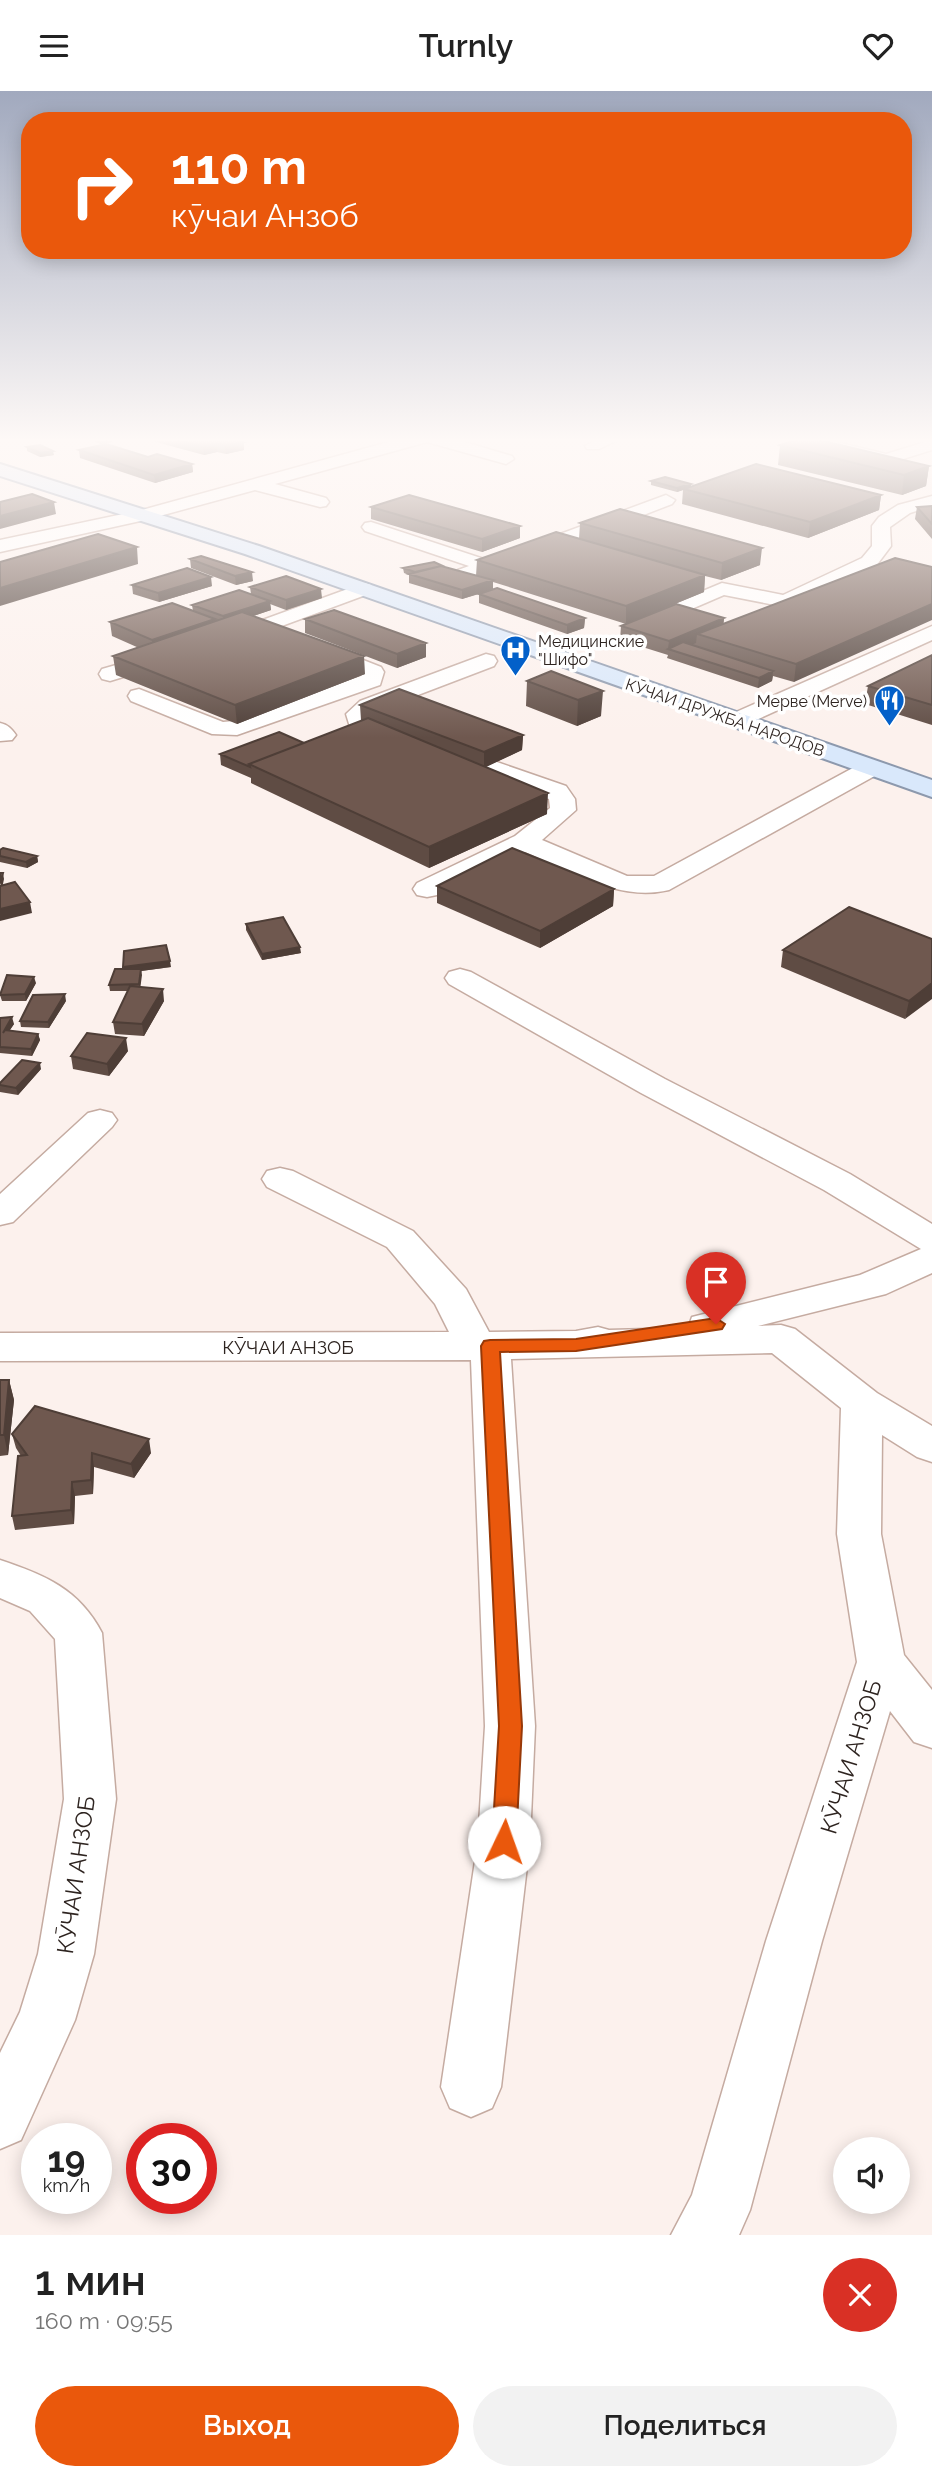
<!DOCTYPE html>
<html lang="ru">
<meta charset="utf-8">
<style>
:root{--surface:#fff;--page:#f2f2f2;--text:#222;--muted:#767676;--accent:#ea580c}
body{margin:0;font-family:Raleway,sans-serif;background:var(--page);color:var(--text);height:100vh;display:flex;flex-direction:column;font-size:26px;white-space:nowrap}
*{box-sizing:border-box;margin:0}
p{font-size:23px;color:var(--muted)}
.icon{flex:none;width:38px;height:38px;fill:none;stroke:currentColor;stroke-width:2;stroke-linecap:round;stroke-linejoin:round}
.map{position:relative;height:2144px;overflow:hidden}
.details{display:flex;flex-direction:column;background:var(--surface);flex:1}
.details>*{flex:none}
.hud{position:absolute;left:21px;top:21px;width:891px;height:147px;border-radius:28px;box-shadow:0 4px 18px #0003;background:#ea580c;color:#fff;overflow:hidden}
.tools{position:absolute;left:833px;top:2046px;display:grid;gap:14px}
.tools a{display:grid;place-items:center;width:77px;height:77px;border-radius:50%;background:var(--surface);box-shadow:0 4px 18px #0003;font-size:35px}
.speed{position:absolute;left:21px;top:2032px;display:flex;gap:14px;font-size:35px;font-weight:700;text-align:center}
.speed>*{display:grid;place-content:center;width:91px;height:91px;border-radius:50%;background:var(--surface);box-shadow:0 4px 18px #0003;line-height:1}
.speed small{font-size:18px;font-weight:400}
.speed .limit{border:10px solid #d22;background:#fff;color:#111}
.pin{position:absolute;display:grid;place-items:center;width:60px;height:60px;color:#fff;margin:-72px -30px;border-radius:50% 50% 50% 0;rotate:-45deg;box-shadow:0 0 7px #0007}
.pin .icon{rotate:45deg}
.me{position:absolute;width:77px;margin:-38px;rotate:3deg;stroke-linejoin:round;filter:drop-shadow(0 0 5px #0008)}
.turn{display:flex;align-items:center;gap:24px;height:147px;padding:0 35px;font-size:32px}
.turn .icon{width:91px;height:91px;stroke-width:2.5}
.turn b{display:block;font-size:49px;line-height:60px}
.round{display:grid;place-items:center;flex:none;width:74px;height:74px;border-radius:37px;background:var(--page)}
.summary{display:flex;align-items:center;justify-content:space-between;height:119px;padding:0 35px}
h1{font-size:42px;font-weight:600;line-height:52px}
.primary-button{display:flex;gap:14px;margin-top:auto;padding:14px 35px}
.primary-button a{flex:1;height:80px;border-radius:42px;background:var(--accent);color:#fff;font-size:28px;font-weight:600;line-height:80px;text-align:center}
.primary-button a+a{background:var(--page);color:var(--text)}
header{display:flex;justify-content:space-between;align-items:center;height:91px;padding:0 35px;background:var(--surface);font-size:32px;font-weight:600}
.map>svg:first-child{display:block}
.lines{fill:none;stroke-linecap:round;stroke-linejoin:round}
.minor-casing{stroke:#c5aba1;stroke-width:3}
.major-casing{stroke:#8d99ad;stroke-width:4}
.minor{fill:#fff;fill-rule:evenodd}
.major{fill:#d9e8fb;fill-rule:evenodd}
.wall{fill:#5f4c44}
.shaded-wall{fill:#4e3e37}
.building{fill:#6f584f;stroke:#4e3e37;stroke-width:2}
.route{fill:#ea580c;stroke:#983908;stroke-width:2}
.labels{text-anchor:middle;stroke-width:7;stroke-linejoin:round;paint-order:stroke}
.far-poi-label{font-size:16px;fill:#2e2420;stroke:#fff;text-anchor:start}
.far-street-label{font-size:16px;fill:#2e2420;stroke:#fff}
.street-label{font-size:19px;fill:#2e2420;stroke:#fff}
.near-street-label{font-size:23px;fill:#2e2420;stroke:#fff}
</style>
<header><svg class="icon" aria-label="menu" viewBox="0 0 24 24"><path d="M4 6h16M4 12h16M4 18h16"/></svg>Turnly<svg class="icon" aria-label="heart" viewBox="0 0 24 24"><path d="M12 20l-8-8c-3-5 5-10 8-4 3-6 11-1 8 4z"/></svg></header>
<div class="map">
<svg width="932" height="2144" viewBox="0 0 932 2144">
<rect width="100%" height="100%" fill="#fcf1ed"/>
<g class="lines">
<defs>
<path id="minor" d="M403,347H451L512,365L514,368L506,373L427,351L275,393L326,407L329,411L326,415L320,416L255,399L145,429L0,461V449L142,419Z
M599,347H622L599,358H587L585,355Z
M790,347H820L886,363L932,349V359L887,373L792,350Z
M666,404L675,409L672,413L566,454L559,456L550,450L552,446Z
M932,405V415L910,422L890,436L891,455L876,475L792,514L785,516L724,504L652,535H638L635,531L638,527L722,492L783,504L862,467L872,455V435L879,426L898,414Z
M371,431L487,469L521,457L530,463L528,467L465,489L455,483L458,479L469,475L365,440L362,436L365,432Z
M364,492L371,494L374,498L371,502L279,536L381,576L384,581L380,594L237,644L212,643L131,610L128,605L131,600L139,598L223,631L234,630L361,585L358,582L265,545L254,535L257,531Z
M932,535V549L743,635H727L723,630L727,625Z
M161,561L169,562L172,567L169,572L110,590L102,588L99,583L102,578Z
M486,563L494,565L497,570L494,575L376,620L370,627L566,695L575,708L576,719L542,749L627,785H654L862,672L871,670L880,672L883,677L880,682L669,799C618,811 570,780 525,761L437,804L427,806L417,804L413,798L417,792L515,745L550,717L549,708L350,636L346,623L360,610Z
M0,632C8,634 11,637 16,644L12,649L0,650Z
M460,878L471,881L665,988L850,1083L932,1133V1182L886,1203L758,1235L781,1234L795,1238L877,1302L932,1335V1371L917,1366L882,1344L881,1443L904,1564L932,1599V1657L914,1651L890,1620L822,1850L750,2119L739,2144H671L692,2104L766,1850L857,1571L837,1443L841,1317L772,1262L511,1268L535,1635L530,1750L501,1996L492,2017L471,2026L450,2017L441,1996L478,1750L485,1635L471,1269L0,1270V1242L449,1241L435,1213L387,1156L267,1096L262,1088L267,1080L280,1077L293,1080L413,1140L466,1198L489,1241L576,1240L598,1236L609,1239L688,1237L692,1226L860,1184L921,1158L824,1099L641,1002L449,893L445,887L449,881Z
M100,1019L112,1022L117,1029L112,1036L13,1131L0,1134V1103L88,1022Z
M0,1469C45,1484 79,1498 102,1542L116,1708L94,1863L75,1929L21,2049L0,2058V1962L20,1921L38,1863L64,1708L55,1548L30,1520L0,1507Z"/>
<path id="major" d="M0,373L259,455L932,689V706L245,463L0,385Z"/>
</defs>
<use href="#minor" class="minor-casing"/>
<use href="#major" class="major-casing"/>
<use href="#minor" class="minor"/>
<use href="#major" class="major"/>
</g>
<path class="wall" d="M87,347H112V351L100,353Z
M151,347H233L244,351V359L226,363L217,361L204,364L152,350Z
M780,354L929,375L926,395L902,404L778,374Z
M27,356L54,364L40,366L27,360Z
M79,359L192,373L193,381L155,392L80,367Z
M651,390L691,393V395L881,404L879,419L808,447L682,413L683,399L677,401L651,394Z
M932,415V448L915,428L917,416Z
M371,416L520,435V447L482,461L371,428Z
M580,432L760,474L721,489L705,485L704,501L626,533L493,491V498L585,527L584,537L567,543L479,512V503L462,508L409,492V484L404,482L403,477L445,476L476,485L477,469L579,448Z
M895,467L794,591L773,585L772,590L758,597L667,567L668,564L620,549L621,535L724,527L723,533Z
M190,468L253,490L236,494L191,477Z
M132,494L212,495L159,511L133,503Z
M250,496L322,507L286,519L270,513L271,519L253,525L365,583L237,633L116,584L113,565L139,557L112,545L110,531L193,520L192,514L251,503Z
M305,528L426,566L397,577L305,542Z
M932,564V634L865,613L868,595Z
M551,580L601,625L577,635L526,615L527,590Z
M360,614L523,644L522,659L485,676L547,723L429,777L251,692V687L221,674L220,663L304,652L362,630L361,629Z
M0,759L37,765L38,771L27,777L0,771Z
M437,795L614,798L613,815L540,857L437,812Z
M246,833L301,862L262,869L246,839Z
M932,848L905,928L781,876L783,859Z
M171,876L141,880L140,896L164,910L144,945L115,943L113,931L128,900H110L109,894L115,878Z
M36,892L26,910H2L0,904Z
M66,910L49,937L21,936L20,930Z
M0,927L14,933L9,940L38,943L40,949L32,965L0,962Z
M128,960L109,985L73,978L71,965Z
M41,978L18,1004L0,1001V992Z
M0,1289H9L14,1309L8,1364L0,1365Z
M12,1343L151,1362L134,1387L94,1376L93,1403L75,1405L74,1433L15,1439L12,1425L21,1365L16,1357Z"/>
<path class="shaded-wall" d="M16,347H32L16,350Z
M108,347H112V351L100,353V349Z
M244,351V359L226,363L225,355Z
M217,353V361L204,364L203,356Z
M53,360L54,364L40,366V362Z
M192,373L193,381L155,392L154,384Z
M929,375L926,395L902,404L904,384Z
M691,393V397L684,398L683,399L677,401V397Z
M881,404L879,419L808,447L810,431Z
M54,411L56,423L0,438V425Z
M520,435V447L482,461V448Z
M137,456L138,473L0,515V497Z
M762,457L760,474L721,489L722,472Z
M252,481L253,490L236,494L235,485Z
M705,484L704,501L626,533V515Z
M211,486L212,495L159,511L158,502Z
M493,489V498L462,508V499Z
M321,498L322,507L286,519V509Z
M270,510L271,519L224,535L223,525Z
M932,513V529L794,591L796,573Z
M585,527L584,537L567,543V534Z
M724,527L723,541L697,543L696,552L677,560L668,558L669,550Z
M215,528L216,542L154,563L152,549Z
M426,552V566L397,577V563Z
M364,565L365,583L237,633L235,614Z
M773,580L772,590L758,597L759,587Z
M603,600L601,625L577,635L578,609Z
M523,644L522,659L484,677V661Z
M548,702L547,723L429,777V756Z
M37,765L38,771L27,777L26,771Z
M3,782L4,788L2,798L0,792Z
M614,798L613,815L540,857V840Z
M30,811L32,822L0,830V818Z
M300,856L301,862L262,869V863Z
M170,870L171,876L141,880L142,884L140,899L139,893L124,882L123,876Z
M34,886L36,892L26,910L25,903Z
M932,892V908L905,928L909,910Z
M163,898L164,910L144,945L142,933Z
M65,903L66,910L49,937L48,931Z
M12,926L14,933L4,948L3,942Z
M38,943L40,949L32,965L31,958Z
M126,947L128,960L109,985L107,973Z
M40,972L41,978L18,1004L16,997Z
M9,1289L14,1309L8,1364L4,1344Z
M149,1348L151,1362L134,1387L131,1373Z
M92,1362L94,1376L93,1403L91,1389Z
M72,1391L75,1405L74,1433L71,1419Z"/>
<path class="building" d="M170,347H233L244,351L225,355L217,353L203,356Z
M801,347H811L929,375L904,384L780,354Z
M106,353L148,366L157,363L192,373L154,384L79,359Z
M40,354L53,360L40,362L27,356Z
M756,373L881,404L810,431L684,398Z
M665,386L691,393L677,397L651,390Z
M32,403L54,411L0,425V411Z
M409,404L520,435L482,448L371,416Z
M932,415V433L917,416Z
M620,418L762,457L722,472L580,432Z
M556,441L705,484L626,515L477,469Z
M98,443L137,456L0,497V471Z
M201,465L252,481L235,485L190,468Z
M895,467L932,476V513L796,573L697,543Z
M434,471L445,476L441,475L415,481L403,477Z
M441,475L493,489L462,499L409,483Z
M187,477L211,486L158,502L132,494Z
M286,485L321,498L286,509L250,496Z
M497,497L585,527L567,534L479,503Z
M239,499L270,510L223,525L192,514Z
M172,512L215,528L152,549L110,531Z
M676,513L724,527L669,550L621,535Z
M334,519L426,552L397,563L305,528Z
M242,521L364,565L235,614L113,565Z
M683,551L773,580L759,587L668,558Z
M932,564V614L868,595Z
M551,580L603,600L578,609L527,590Z
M399,598L523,644L484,661L360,614Z
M368,627L548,702L429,756L249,673Z
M279,641L304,652L249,673L250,676L220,663Z
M3,757L37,765L26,771L0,765V759Z
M512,757L614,798L540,840L437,795Z
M0,782H3L0,792Z
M15,791L30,811L0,818V795Z
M849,816L932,848V892L909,910L783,859Z
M283,826L300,856L262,863L246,833Z
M166,854L170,870L123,876L124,860Z
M115,878H141L139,893L109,894Z
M7,884L34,886L25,903L0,904Z
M130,895L163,898L142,933L113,931Z
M65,903L48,931L20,930L33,904Z
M12,926L3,942L5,939L38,943L31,958L0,956V927Z
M87,942L126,947L107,973L71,965Z
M22,969L40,972L16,997L0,994V992Z
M0,1289H9L4,1344H0Z
M35,1315L149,1348L131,1373L92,1362L91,1389L72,1391L71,1419L12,1425L18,1365L27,1364L12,1343Z"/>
<linearGradient id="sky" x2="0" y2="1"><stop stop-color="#a1a9be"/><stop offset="0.54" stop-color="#fef9f7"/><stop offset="1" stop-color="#fef9f7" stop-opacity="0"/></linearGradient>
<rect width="932" height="647" fill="url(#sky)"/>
<path class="route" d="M716,1227L725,1233L722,1238L576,1260L500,1261L522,1635L516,1751L512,1758L504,1761L495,1758L492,1751L499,1635L481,1255L484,1250L490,1249L576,1248Z"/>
<defs>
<symbol id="hospital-pin" viewBox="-11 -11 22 30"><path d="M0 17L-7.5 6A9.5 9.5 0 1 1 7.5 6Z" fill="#0360c9" stroke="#fff"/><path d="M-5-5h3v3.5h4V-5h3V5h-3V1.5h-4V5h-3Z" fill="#fff"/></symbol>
<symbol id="restaurant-pin" viewBox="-11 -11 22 30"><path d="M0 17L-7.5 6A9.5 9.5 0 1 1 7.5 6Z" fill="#0360c9" stroke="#fff"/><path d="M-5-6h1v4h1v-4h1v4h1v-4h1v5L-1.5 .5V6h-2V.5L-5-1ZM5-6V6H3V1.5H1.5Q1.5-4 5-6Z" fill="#fff"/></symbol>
</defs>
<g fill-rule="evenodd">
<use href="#hospital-pin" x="498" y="542" width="35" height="47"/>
<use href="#restaurant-pin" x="872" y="592" width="35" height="47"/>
</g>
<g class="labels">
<g class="far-poi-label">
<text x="538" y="556">Медицинские<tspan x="538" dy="18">"Шифо"</tspan></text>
<text x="867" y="616" text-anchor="end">Мерве (Merve)</text>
</g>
<g class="far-street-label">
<text transform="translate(725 626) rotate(19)" y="6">КӮЧАИ ДРУЖБА НАРОДОВ</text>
</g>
<g class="street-label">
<text x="288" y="1263">КӮЧАИ АНЗОБ</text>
</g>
<g class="near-street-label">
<text transform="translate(851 1666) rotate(-73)" y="8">КӮЧАИ АНЗОБ</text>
<text transform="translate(76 1784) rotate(-82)" y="8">КӮЧАИ АНЗОБ</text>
</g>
</g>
</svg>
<div class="tools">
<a><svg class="icon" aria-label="sound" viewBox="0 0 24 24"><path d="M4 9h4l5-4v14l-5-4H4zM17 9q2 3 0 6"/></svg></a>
</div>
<div class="speed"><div>19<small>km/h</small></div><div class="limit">30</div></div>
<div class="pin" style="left:716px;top:1233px;background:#d93025"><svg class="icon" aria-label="arrive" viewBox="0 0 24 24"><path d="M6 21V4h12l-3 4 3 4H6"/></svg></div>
<svg class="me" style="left:504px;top:1751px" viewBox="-20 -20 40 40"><circle r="19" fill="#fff"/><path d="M0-13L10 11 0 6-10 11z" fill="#ea580c"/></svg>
<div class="hud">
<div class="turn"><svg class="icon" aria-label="right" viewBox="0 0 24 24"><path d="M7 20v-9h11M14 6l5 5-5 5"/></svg><div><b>110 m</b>кӯчаи Анзоб</div></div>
</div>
</div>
<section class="details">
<div class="summary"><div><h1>1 мин</h1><p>160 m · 09:55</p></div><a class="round" style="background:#d93025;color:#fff"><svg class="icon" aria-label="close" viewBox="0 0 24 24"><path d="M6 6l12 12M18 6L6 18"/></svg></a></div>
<div class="primary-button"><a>Выход</a><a>Поделиться</a></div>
</section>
